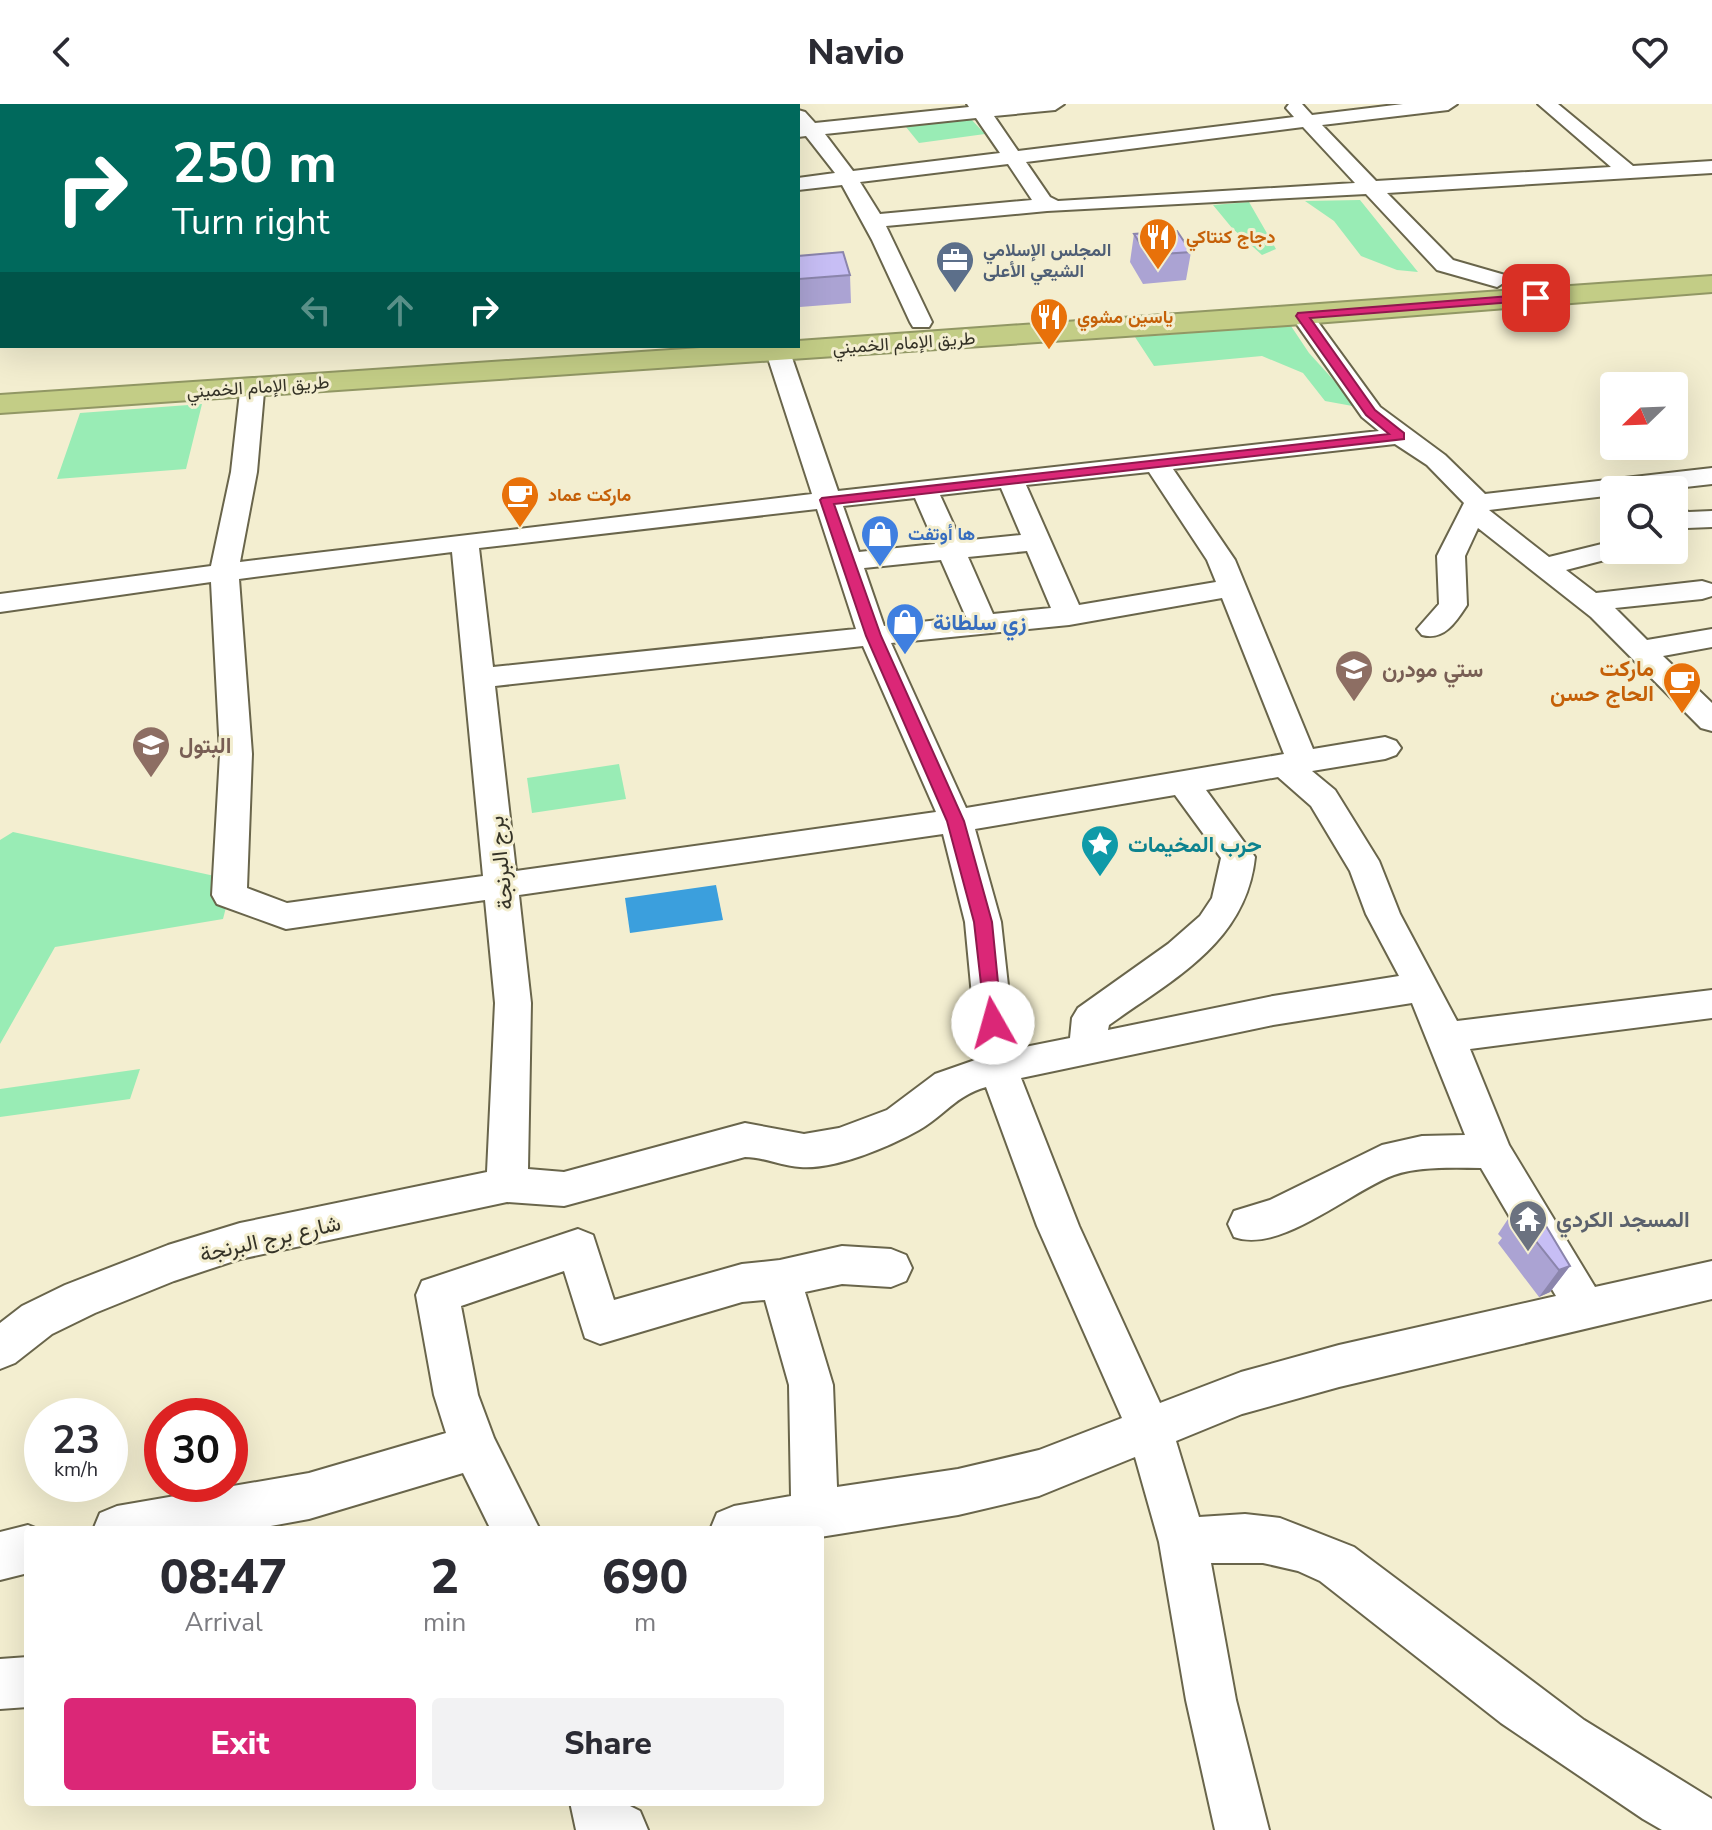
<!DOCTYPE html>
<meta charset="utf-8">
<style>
:root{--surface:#fff;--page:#f2f2f3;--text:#2b2b33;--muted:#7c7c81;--accent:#db2777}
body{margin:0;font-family:"Nunito Sans",Vazirmatn,sans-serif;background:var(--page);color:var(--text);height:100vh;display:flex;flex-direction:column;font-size:30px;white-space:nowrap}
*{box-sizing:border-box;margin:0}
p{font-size:26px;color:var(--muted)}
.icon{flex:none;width:44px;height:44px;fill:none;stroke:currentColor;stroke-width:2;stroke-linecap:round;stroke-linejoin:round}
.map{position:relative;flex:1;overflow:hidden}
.sheet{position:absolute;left:24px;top:1422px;width:800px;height:280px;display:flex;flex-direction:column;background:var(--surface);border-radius:8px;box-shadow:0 8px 32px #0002}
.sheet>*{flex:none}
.top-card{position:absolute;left:0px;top:0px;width:800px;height:244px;box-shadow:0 8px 32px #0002;background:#00695c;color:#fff;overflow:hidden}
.needle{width:52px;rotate:247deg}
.controls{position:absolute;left:1600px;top:268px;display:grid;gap:16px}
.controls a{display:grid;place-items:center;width:88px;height:88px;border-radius:8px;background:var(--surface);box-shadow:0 8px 32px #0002;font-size:40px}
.speed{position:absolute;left:24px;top:1294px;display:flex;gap:16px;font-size:40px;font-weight:700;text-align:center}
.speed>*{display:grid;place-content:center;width:104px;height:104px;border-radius:50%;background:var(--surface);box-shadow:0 8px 32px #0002;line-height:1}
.speed small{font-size:20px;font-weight:400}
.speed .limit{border:12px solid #d22;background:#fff;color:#111}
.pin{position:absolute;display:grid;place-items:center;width:68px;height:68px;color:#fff;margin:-34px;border-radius:16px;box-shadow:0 4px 12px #0006}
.me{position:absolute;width:88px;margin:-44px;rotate:353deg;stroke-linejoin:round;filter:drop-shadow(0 0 6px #0008)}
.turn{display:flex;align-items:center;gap:28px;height:168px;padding:0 40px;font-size:36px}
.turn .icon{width:104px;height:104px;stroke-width:2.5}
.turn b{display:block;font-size:56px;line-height:68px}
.lanes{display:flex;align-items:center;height:76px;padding:0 40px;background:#0003;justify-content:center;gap:40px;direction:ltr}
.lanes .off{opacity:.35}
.eta{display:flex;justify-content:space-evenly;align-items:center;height:136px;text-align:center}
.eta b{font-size:48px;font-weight:800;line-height:56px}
.primary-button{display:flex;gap:16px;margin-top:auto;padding:16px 40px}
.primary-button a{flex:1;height:92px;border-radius:8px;background:var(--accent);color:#fff;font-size:32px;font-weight:800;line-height:92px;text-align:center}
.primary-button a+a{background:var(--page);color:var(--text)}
header{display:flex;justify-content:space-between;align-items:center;height:104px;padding:0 40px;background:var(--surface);font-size:36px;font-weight:800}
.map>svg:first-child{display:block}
.green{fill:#99ecb5}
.water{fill:#3b9fdd}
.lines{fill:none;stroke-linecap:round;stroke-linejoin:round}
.minor-casing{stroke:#69654b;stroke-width:4}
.highway-casing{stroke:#919764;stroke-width:4}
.minor{fill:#fff;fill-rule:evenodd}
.highway{fill:#c3cd86;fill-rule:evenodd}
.wall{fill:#aba3d3}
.shaded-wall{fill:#8b85ac}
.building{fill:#c7bef5;stroke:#8b85ac;stroke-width:2}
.route{fill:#db2777;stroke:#8e194d;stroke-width:2}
.labels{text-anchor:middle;stroke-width:6;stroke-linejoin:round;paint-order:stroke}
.far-food-label{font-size:18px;font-weight:bold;fill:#c56008;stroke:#f3eed0;text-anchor:start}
.far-service-label{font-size:18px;font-weight:bold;fill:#4e5e75;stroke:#f3eed0;text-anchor:start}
.far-street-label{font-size:18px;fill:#343226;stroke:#f3eed0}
.far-shop-label{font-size:18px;font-weight:bold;fill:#366cbe;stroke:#f3eed0;text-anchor:start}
.shop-label{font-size:22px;font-weight:bold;fill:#366cbe;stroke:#f3eed0;text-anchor:start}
.food-label{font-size:22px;font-weight:bold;fill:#c56008;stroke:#f3eed0;text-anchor:end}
.education-label{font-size:22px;font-weight:bold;fill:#785e54;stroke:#f3eed0;text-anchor:start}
.culture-label{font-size:22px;font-weight:bold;fill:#0d838f;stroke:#f3eed0;text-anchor:start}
.street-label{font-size:22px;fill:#343226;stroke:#f3eed0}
.worship-label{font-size:22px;font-weight:bold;fill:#5b616d;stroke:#f3eed0;text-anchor:start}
</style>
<header><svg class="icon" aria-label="back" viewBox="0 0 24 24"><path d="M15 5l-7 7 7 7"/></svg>Navio<svg class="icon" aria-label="heart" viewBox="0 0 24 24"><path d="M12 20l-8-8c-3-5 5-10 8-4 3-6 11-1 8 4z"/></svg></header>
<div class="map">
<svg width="1712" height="1726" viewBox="0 0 1712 1726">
<rect width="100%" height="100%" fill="#f3eed0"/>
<path class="green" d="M970,14L985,30L919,39L906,23Z
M1360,96L1418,168L1397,166L1361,152L1334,117L1305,97Z
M1249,98L1276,145L1262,151L1232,124L1213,101Z
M1291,222L1309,249L1358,303L1325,297L1303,269L1262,252L1154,262L1135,233Z
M202,300L186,365L57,375L80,309Z
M619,660L626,695L532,709L527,674Z
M13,728L233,776L223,815L55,843L0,940V736Z
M140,965L130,995L0,1013V985Z"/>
<path class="water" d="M716,781L723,816L630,829L625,794Z"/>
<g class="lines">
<defs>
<path id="minor" d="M316,0H334V2H316Z
M453,0H471L472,2H454Z
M646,0H664L665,2H647Z
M763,0H782L783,2H764Z
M967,0H1064L1055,6L994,12L1018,47L1294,13L1286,4L1289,0H1302L1312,11L1403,0H1457L1448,6L1322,21L1376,77L1611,63L1538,0H1558L1633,62L1712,57V69L1387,89L1453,156L1505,171L1508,176L1497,183L1437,166L1366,90L1047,107L886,122L932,218L929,223H913L910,218L872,136L842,81L798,86V74L835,69L806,32L798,33V6L805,8L815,19L969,3ZM976,14L1000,49L853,67L825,30ZM1303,23L1355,79L1058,97L1050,93L1026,58ZM1008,60L1032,96L880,110L860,78Z
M0,25H2V37H0Z
M0,108H2V120H0Z
M0,158H2V172H0Z
M1302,205L1310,207L1380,303L1445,351L1485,390L1712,364V380L1659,386H1614V391L1489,406L1549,453L1614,437V446H1627L1624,451L1566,466L1596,489L1702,477L1712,480V492L1702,495L1615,504L1647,536L1712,525V543L1663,552L1712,599V627L1701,624L1591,513L1478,424L1465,452L1467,501C1456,518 1444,537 1422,531L1417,525L1439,500L1437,452L1464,399L1427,361L1395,340L1173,365L1235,456L1313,645L1385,633L1396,637L1401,644L1396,651L1385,655L1312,667L1335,686L1379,757L1400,810L1457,917L1712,886V914L1470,945L1509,1041L1595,1183L1712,1157V1195L1339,1283L1242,1310L1176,1337L1199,1413L1245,1410L1280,1414L1354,1443L1584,1616L1712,1695V1726H1662L1643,1715L1501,1619L1320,1477L1298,1467L1263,1459H1211L1236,1596L1269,1726H1215L1186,1596L1159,1438L1135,1353L1039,1392L958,1411L820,1433V1426H710L717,1409L734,1402L791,1392L789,1281L765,1196L742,1198L600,1240L585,1234L564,1167L461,1202L478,1291L494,1334L540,1426H491L463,1369L309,1415L249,1426H93L100,1409L117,1402L309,1369L446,1329L434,1291L416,1191L422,1177L578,1125L593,1131L614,1196L742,1160L780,1156L842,1142L891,1145L906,1151L912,1164L906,1177L891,1183L842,1180L805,1188L833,1281L837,1383L958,1365L1039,1346L1122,1314L1037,1122L986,983C955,992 945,1011 919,1026C889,1043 834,1066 800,1063C781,1062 764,1053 745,1053L564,1102L507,1098L240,1155L174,1177L95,1209L52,1230L15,1259L0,1265V1219L22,1202L65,1181L168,1141L240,1119L487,1068L495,899L485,796L286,825L217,800L212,791L220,650L211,478L0,508V490L211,462L231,368L240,288L243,283H261L264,288L257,368L240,458L812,390L766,248L774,242L786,243L790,248L838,387L1379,327L1362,313L1291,212L1294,207ZM1149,368L1207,456L1216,478L1079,501L1026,381ZM1001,384L1021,431L961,437L940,391ZM915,394L935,440L859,448L843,402ZM817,405L856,525L493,563L479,444ZM1027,447L1051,504L993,510L968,453ZM452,448L483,772L287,799L247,784L252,650L239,475ZM941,456L966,513L884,522L864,464ZM1222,494L1284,650L966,704L891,539L1069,521ZM863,542L936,708L516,767L495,582ZM1278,673L1311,702L1350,767L1366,810L1399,872L1273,892L1108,926L1109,921C1173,875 1246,839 1255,753L1206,686ZM1175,691L1221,754L1212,794L1200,812L1168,840L1078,904L1072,914L1070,934L1015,945L1001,818L975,725ZM943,730L965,818L978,955L935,970L887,1006L839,1024L804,1030L745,1019L564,1068L528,1065L531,899L519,791ZM1412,899L1465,1031L1422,1032L1382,1041L1270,1096L1234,1107L1228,1120L1234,1133C1281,1150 1350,1087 1394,1071C1420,1062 1453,1064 1481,1064L1556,1192L1339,1241L1241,1268L1160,1299L1079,1122L1021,974L1273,921Z
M0,226H2V240H0Z
M1674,404L1689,408L1712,407V423L1687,424L1674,421Z
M28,1421L40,1426H28V1469L0,1476V1428Z
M28,1553V1603L0,1605V1555Z
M570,1698H622L640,1707L648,1726H576Z"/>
<path id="highway" d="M1712,172V188L1302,220L0,309V291L730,242H798V237Z"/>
</defs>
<use href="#minor" class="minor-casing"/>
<use href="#highway" class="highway-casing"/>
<use href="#minor" class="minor"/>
<use href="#highway" class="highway"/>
</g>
<path class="wall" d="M1134,130L1191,148L1186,176L1143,180L1130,158Z
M798,152L850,171L851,199L800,203L798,196Z
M1516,1103L1570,1162L1550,1188L1539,1193L1498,1139L1502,1134L1498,1130Z"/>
<path class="shaded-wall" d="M1570,1162L1550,1188L1539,1193L1559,1166Z"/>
<path class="building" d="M1177,127L1191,148L1147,151L1134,130Z
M843,148L850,171L799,175L798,170V152Z
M1531,1097L1570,1162L1559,1166L1516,1112L1522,1109L1516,1103Z"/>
<path class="route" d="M1536,190L1542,194L1540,196L1310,214L1375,306L1404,329V335L834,400L881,532L964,717L992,818L1002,919L999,924H986L974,818L947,717L866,532L820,396L822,394L1389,330L1366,311L1296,212L1298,209Z"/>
<defs>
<symbol id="restaurant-pin" viewBox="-11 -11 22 30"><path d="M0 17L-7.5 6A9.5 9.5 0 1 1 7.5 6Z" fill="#e8710a" stroke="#f3eed0"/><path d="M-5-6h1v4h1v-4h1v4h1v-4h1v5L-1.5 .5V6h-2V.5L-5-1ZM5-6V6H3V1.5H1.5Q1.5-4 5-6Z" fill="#fff"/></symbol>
<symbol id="office-pin" viewBox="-11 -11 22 30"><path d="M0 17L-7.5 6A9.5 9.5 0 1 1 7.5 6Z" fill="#5c6f8a" stroke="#f3eed0"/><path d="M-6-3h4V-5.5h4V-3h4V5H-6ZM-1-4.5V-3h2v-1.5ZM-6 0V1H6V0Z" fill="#fff"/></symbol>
<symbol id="cafe-pin" viewBox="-11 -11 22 30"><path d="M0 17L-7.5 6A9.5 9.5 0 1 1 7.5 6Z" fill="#e8710a" stroke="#f3eed0"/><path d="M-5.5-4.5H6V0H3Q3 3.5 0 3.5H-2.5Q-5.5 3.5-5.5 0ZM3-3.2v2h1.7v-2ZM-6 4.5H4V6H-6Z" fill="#fff"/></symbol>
<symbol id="shop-pin" viewBox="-11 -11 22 30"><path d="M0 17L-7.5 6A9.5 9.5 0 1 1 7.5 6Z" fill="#3f7fe0" stroke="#f3eed0"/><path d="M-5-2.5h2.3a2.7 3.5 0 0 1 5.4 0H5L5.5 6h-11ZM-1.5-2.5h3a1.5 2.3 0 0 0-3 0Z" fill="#fff"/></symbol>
<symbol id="school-pin" viewBox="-11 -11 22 30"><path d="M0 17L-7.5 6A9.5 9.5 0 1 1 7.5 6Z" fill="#8d6e63" stroke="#f3eed0"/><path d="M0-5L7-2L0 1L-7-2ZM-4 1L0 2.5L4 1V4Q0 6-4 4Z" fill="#fff"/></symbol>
<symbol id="sight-pin" viewBox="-11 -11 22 30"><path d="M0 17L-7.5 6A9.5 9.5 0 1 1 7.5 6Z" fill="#0f9aa8" stroke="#f3eed0"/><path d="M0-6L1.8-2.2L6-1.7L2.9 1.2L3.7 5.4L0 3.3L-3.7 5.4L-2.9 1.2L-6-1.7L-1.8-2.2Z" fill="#fff"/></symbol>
<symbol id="temple-pin" viewBox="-11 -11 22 30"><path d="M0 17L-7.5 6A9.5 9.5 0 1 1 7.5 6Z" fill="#6b7280" stroke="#f3eed0"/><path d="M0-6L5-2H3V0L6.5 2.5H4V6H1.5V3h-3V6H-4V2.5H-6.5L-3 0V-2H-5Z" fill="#fff"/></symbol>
</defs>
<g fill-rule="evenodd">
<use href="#restaurant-pin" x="1136" y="111" width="44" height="60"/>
<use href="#office-pin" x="933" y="134" width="44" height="60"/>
<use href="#restaurant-pin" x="1027" y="191" width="44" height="60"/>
<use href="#cafe-pin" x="498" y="369" width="44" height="60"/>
<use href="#shop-pin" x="858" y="408" width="44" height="60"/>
<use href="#shop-pin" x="883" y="496" width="44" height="60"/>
<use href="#school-pin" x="1332" y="543" width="44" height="60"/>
<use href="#cafe-pin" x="1660" y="555" width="44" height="60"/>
<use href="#school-pin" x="129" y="619" width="44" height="60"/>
<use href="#sight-pin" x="1078" y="718" width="44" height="60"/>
<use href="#temple-pin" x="1506" y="1093" width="44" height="60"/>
</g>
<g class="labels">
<g class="far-food-label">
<text x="1186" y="139">دجاج كنتاكي</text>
<text x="1077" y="219">ياسين مشوي</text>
<text x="548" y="397">ماركت عماد</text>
</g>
<g class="far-service-label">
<text x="983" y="152">المجلس الإسلامي<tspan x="983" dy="21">الشيعي الأعلى</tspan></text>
</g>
<g class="far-street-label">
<text transform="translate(904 239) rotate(-4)" y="6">طريق الإمام الخميني</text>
<text transform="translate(258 283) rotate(-4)" y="6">طريق الإمام الخميني</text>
</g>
<g class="far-shop-label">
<text x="908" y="436">ها أوتفت</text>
</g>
<g class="shop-label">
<text x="933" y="526">زي سلطانة</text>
</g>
<g class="food-label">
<text x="1654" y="572">ماركت<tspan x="1654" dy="25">الحاج حسن</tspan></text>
</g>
<g class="education-label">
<text x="1382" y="573">ستي مودرن</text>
<text x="179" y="649">البتول</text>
</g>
<g class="culture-label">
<text x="1128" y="748">حرب المخيمات</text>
</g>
<g class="street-label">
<text transform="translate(500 759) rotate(-96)" y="8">برج البرنجة</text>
<text transform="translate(270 1134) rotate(-13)" y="8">شارع برج البرنجة</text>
</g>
<g class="worship-label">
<text x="1556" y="1123">المسجد الكردي</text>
</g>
</g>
</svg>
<div class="controls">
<a><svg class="needle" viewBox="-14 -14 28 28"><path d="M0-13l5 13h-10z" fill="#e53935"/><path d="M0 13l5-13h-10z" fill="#7c7c81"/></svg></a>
<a><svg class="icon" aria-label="search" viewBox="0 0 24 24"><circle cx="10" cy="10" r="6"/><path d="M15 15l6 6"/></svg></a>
</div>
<div class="speed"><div>23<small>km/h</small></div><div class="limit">30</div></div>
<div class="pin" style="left:1536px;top:194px;background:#d93025"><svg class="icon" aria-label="arrive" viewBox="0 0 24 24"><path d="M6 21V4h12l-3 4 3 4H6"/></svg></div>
<svg class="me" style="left:993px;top:919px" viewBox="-20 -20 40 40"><circle r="19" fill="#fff"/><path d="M0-13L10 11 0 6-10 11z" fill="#db2777"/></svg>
<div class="top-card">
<div class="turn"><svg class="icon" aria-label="right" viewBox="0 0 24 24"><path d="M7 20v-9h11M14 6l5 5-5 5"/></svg><div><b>250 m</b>Turn right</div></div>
<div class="lanes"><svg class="icon off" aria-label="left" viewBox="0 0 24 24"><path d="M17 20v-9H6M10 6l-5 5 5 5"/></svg><svg class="icon off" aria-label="ahead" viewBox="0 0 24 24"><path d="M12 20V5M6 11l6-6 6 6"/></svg><svg class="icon" aria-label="right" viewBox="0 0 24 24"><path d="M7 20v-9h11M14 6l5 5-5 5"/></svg></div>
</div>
<section class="sheet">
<div class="eta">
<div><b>08:47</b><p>Arrival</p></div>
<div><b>2</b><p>min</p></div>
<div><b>690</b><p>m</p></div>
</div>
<div class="primary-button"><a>Exit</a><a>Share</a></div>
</section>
</div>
